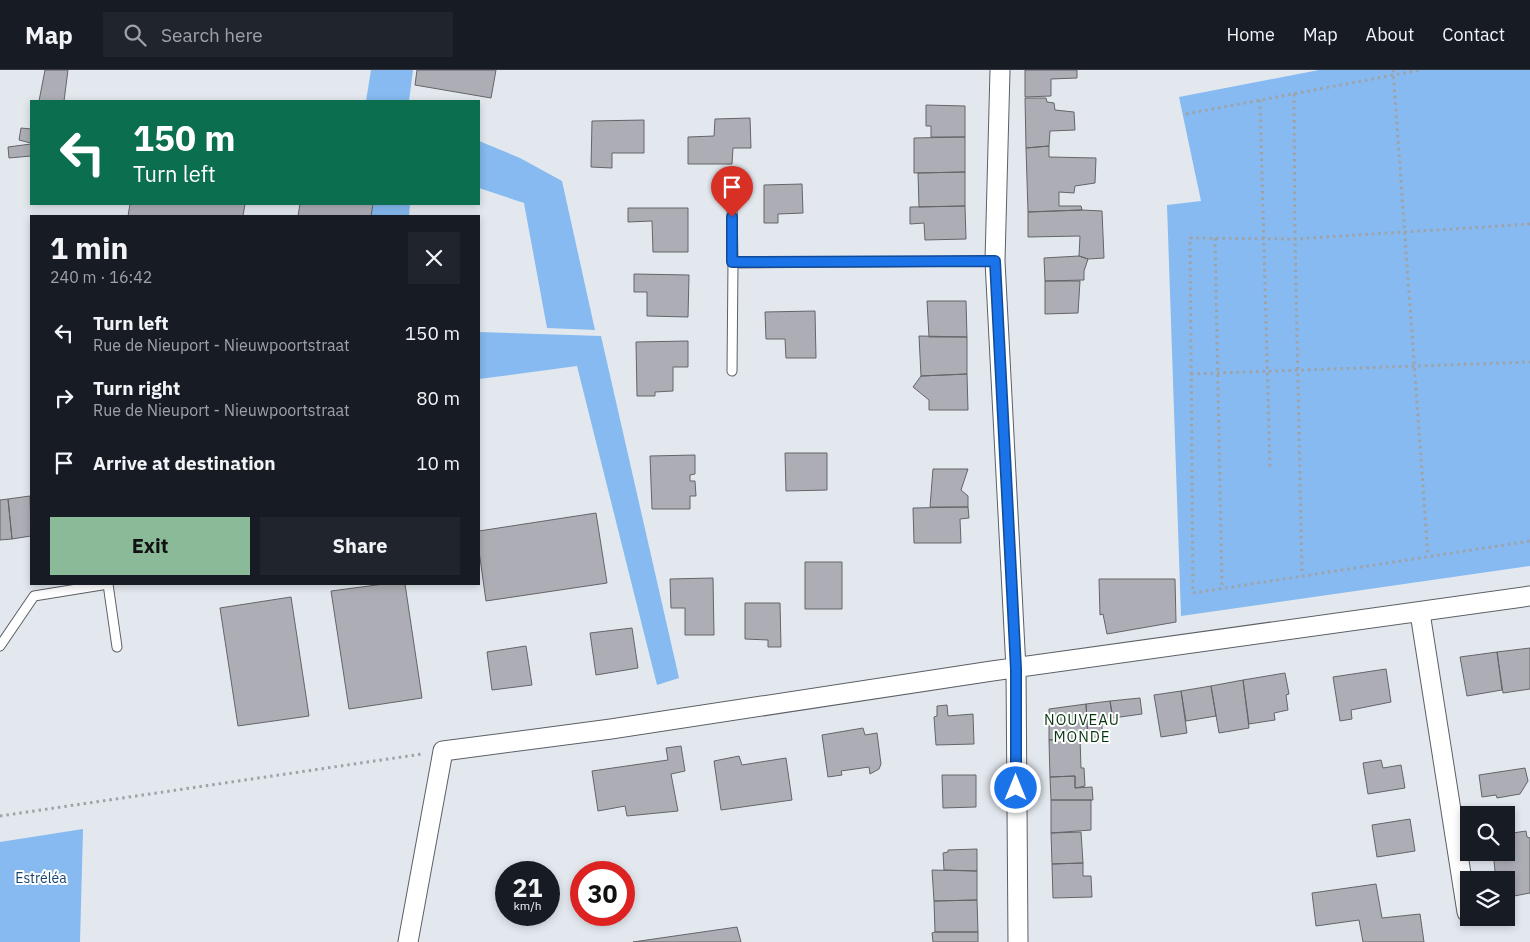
<!DOCTYPE html>
<meta charset="utf-8">
<style>
:root{--surface:#171b24;--page:#20242c;--text:#f1f3f6;--muted:#9ea1a6;--line:#363941;--accent:#8aba98}
body{margin:0;font-family:"IBM Plex Sans",sans-serif;background:var(--page);color:var(--text);height:100vh;display:flex;flex-direction:column;font-size:19px;white-space:nowrap}
*{box-sizing:border-box;margin:0}
p{font-size:16px;color:var(--muted)}
.icon{flex:none;width:28px;height:28px;fill:none;stroke:currentColor;stroke-width:2;stroke-linecap:round;stroke-linejoin:round}
.map{position:relative;flex:1;overflow:hidden}
.sheet{position:absolute;left:30px;top:145px;width:450px;height:370px;display:flex;flex-direction:column;background:var(--surface);border-radius:0px;box-shadow:0 2px 8px #0003}
.sheet>*{flex:none}
.top-card{position:absolute;left:30px;top:30px;width:450px;height:105px;border-radius:0px;box-shadow:0 2px 8px #0003;background:#0b6e4f;color:#fff;overflow:hidden}
.tools{position:absolute;left:1460px;top:736px;display:grid;gap:10px}
.tools a{display:grid;place-items:center;width:55px;height:55px;border-radius:0px;background:var(--surface);box-shadow:0 2px 8px #0003;font-size:25px}
.speed{position:absolute;left:495px;top:791px;display:flex;gap:10px;font-size:25px;font-weight:700;text-align:center}
.speed>*{display:grid;place-content:center;width:65px;height:65px;border-radius:50%;background:var(--surface);box-shadow:0 2px 8px #0003;line-height:1}
.speed small{font-size:12px;font-weight:400}
.speed .limit{border:8px solid #d22;background:#fff;color:#111}
.pin{position:absolute;display:grid;place-items:center;width:42px;height:42px;color:#fff;margin:-51px -21px;border-radius:50% 50% 50% 0;rotate:-45deg;box-shadow:0 0 5px #0007}
.pin .icon{rotate:45deg}
.me{position:absolute;width:55px;margin:-28px;rotate:0deg;stroke-linejoin:round;filter:drop-shadow(0 0 4px #0008)}
.turn{display:flex;align-items:center;gap:18px;height:105px;padding:0 20px;font-size:22px}
.turn .icon{width:65px;height:65px;stroke-width:2.5}
.turn b{display:block;font-size:35px;line-height:42px}
.round{display:grid;place-items:center;flex:none;width:52px;height:52px;border-radius:0px;background:var(--page)}
.headline{display:flex;align-items:center;justify-content:space-between;height:85px;padding:0 20px}
h1{font-size:30px;font-weight:700;line-height:38px}
.button{display:flex;gap:10px;margin-top:auto;padding:10px 20px}
.button a{flex:1;height:58px;border-radius:0px;background:var(--accent);color:#111;font-size:20px;font-weight:700;line-height:58px;text-align:center}
.button a+a{background:var(--page);color:var(--text)}
ul{padding:0;list-style:none}
li{display:flex;align-items:center;gap:15px;height:65px;padding:0 20px}
li div{flex:1}
li b{display:block;font-size:19px}
li em{font-style:normal}
header{display:flex;align-items:center;gap:30px;box-sizing:border-box;height:70px;padding:0 25px;background:var(--surface);border-bottom:1px solid var(--line)}
header strong{font-size:24px}
nav{display:flex;gap:28px;margin-inline-start:auto;font-size:18px}
.search{width:350px;height:45px;background:var(--page);display:flex;align-items:center;gap:12px;box-sizing:border-box;padding:0 18px;border-radius:0px;color:var(--muted);font-size:19px}
.map>svg:first-child{display:block}
.green{fill:#86baf0}
.building{fill:#adadb5;stroke:#64656b}
.lines{fill:none;stroke-linecap:round;stroke-linejoin:round}
.lane-casing{stroke:#5b6066;stroke-width:11}
.street-casing{stroke:#5b6066;stroke-width:21}
.path{stroke:#9fa3a8;stroke-width:3;stroke-dasharray:2.5 4;stroke-linecap:butt}
.lane{stroke:#fff;stroke-width:9}
.street{stroke:#fff;stroke-width:19}
.route-casing{stroke:#114b97;stroke-width:12}
.route{stroke:#1a73e8;stroke-width:9}
.labels{text-anchor:middle;stroke-width:4;stroke-linejoin:round;paint-order:stroke}
.park-label{font-size:14px;fill:#144471;stroke:#fff}
.neighbourhood-label{font-size:15px;letter-spacing:1px;fill:#083610;stroke:#fff}
</style>
<header>
<strong>Map</strong>
<div class="search"><svg class="icon" aria-label="search" viewBox="0 0 24 24"><circle cx="10" cy="10" r="6"/><path d="M15 15l6 6"/></svg>Search here</div>
<nav><a>Home</a><a>Map</a><a>About</a><a>Contact</a></nav>
</header>
<div class="map">
<svg width="1530" height="872" viewBox="0 0 1530 872">
<rect width="100%" height="100%" fill="#e3e8ef"/>
<path class="green" d="M371,0H413L409,31H366Z
M1319,0H1530V496L1181,546L1167,135L1201,131L1179,27Z
M479,71L520,88L562,111L595,260L547,258L524,133L479,118Z
M351,134H410L409,146H349Z
M479,262L601,266L679,608L657,615L577,296L479,309Z
M83,759L80,872H0V772Z"/>
<path class="building" d="M45,0H68L64,31H39Z
M417,0H496L491,28L415,15Z
M1025,0H1077V8L1051,9V26L1025,27Z
M1025,28H1046L1047,32L1054,33L1055,40L1074,42L1075,60L1050,61L1049,76L1026,78Z
M926,35L965,36V67H931V56H926Z
M750,48L751,78H733L732,94H688V67L714,66L715,49Z
M644,50V83H612V98L591,97L592,51Z
M21,58L31,59V73L19,70Z
M965,67V102L914,103V68Z
M31,74V86L9,88L8,77Z
M1049,76V87L1096,88L1095,113L1075,116L1074,123L1059,122V136H1081L1082,140L1028,142L1026,78Z
M965,102V136L919,137L918,103Z
M802,114L803,143L778,144V153H764V115Z
M130,134H245L243,146H128Z
M300,134H373L371,146H298Z
M965,136L966,169L925,170L924,153L910,154V137Z
M628,138H688V182H653L652,151L628,152Z
M1082,140L1102,141L1104,188L1088,189L1079,186L1080,166L1028,167V142Z
M1079,186L1088,189L1084,201V210L1045,211L1044,188Z
M634,204L689,205L688,247L647,246V222H634Z
M1045,211H1080L1078,243L1045,244Z
M927,231H966L967,267H929Z
M815,241L816,288H786L785,269H766L765,242Z
M919,266L967,267V304L921,306Z
M688,271V297H673V321L655,322V326H637L636,272Z
M967,304L968,340H929V330L913,317L921,306Z
M785,383H827V420L786,421Z
M695,385V404L690,405V411H695L696,426H690V439H652L650,386Z
M933,399H968L961,420L968,426V437H930Z
M30,426L31,466L12,469L8,429Z
M8,429L12,469L0,470V430Z
M968,437L969,448L960,449L961,473H914L913,438Z
M596,443L607,513L486,531L479,481V461Z
M805,492H842V539H805Z
M713,508L714,565H685V538H671L670,509Z
M1099,509H1175L1176,552L1107,564L1103,544L1100,545Z
M384,514H405L422,628L349,639L331,521Z
M291,527L309,646L238,656L220,538Z
M745,533H780L781,577H768V570L745,569Z
M632,558L638,598L596,605L590,563Z
M526,576L532,615L492,620L487,582Z
M1530,578V619L1503,623L1497,582Z
M1497,582L1502,620L1467,626L1460,587Z
M1386,599L1391,632L1351,640L1352,649L1340,651L1333,607Z
M1285,603L1289,624L1286,625L1288,640L1274,643L1275,650L1249,654L1243,610Z
M1243,610L1249,658L1219,663L1211,616Z
M1211,616L1216,646L1186,651L1181,621Z
M1181,621L1187,663L1161,667L1154,625Z
M1140,628L1142,644L1113,648L1110,631Z
M1110,631L1113,651L1102,653V666L1088,668L1086,634Z
M1086,634L1088,668L1049,670V639Z
M947,635L948,646L973,644L974,674L936,675L934,647L937,646V636Z
M863,658L865,665L877,663L881,694L879,699L870,704L869,697L841,701L842,705L828,707L822,665Z
M1080,668L1081,698H1084L1085,716L1075,718V706L1050,707L1049,670Z
M681,676L685,701L671,704L678,741L627,746L625,736L598,741L592,701L668,690L666,678Z
M739,686L742,695L786,688L792,730L721,740L714,691Z
M1381,690L1383,698L1401,695L1405,718L1368,724L1363,693Z
M1525,698L1528,711L1520,724L1497,728L1496,725L1482,727L1479,705Z
M942,705H976V737L943,738Z
M1075,706V718L1092,717L1093,730H1051L1050,707Z
M1051,730H1091V760L1051,763Z
M1410,749L1415,781L1377,787L1372,755Z
M1526,761L1527,767L1530,768V823L1514,826L1512,818L1506,819V810H1496L1493,782H1506V764Z
M1081,762L1083,793L1052,794L1051,763Z
M977,779V801L944,800L943,783L948,782V780Z
M1083,793V806H1091L1092,827L1053,828L1052,794Z
M932,800L977,801V830L934,831Z
M1376,814L1382,848L1420,844L1424,872H1363L1359,850L1316,856L1312,823Z
M977,830L978,862H935L934,831Z
M737,857L741,872H633Z
M935,862H978V872H933L932,863Z"/>
<g class="lines">
<defs>
<path id="lane" d="M732,132L733,193L995,191
M732,301L733,193
M0,576L34,526L108,514L117,577"/>
<path id="street" d="M1000,0L995,191L1016,599L1018,872
M1420,543L1467,842
M408,872L443,681L611,659L992,601L1530,526"/>
</defs>
<use href="#lane" class="lane-casing"/>
<use href="#street" class="street-casing"/>
<path class="path" d="M1393,0L1428,486
M1294,24L1295,169L1302,504
M1260,30L1270,398
M1186,44L1420,0
M1530,154L1295,169L1190,168L1193,523L1530,471
M1215,168L1222,518
M1191,304L1530,292
M0,746L422,684"/>
<use href="#lane" class="lane"/>
<use href="#street" class="street"/>
</g>
<g class="lines">
<defs>
<path id="route" d="M732,147V192L995,191L1016,599V718"/>
</defs>
<use href="#route" class="route-casing"/>
<use href="#route" class="route"/>
</g>
<g class="labels">
<g class="park-label">
<text x="41" y="813">Estréléa</text>
</g>
<g class="neighbourhood-label">
<text x="1082" y="655">NOUVEAU<tspan x="1082" dy="17">MONDE</tspan></text>
</g>
</g>
</svg>
<div class="tools">
<a><svg class="icon" aria-label="search" viewBox="0 0 24 24"><circle cx="10" cy="10" r="6"/><path d="M15 15l6 6"/></svg></a>
<a><svg class="icon" aria-label="layers" viewBox="0 0 24 24"><path d="M12 4l9 5-9 5-9-5zM3 14l9 5 9-5"/></svg></a>
</div>
<div class="speed"><div>21<small>km/h</small></div><div class="limit">30</div></div>
<div class="pin" style="left:732px;top:147px;background:#d93025"><svg class="icon" aria-label="arrive" viewBox="0 0 24 24"><path d="M6 21V4h12l-3 4 3 4H6"/></svg></div>
<svg class="me" style="left:1016px;top:718px" viewBox="-20 -20 40 40"><circle r="17" fill="#1a73e8" stroke="#fff" stroke-width="3"/><path d="M0-11L8 9 0 5-8 9z" fill="#fff"/></svg>
<div class="top-card">
<div class="turn"><svg class="icon" aria-label="left" viewBox="0 0 24 24"><path d="M17 20v-9H6M10 6l-5 5 5 5"/></svg><div><b>150 m</b>Turn left</div></div>
</div>
<section class="sheet">
<div class="headline"><div><h1>1 min</h1><p>240 m · 16:42</p></div><a class="round"><svg class="icon" aria-label="close" viewBox="0 0 24 24"><path d="M6 6l12 12M18 6L6 18"/></svg></a></div>
<ul>
<li><svg class="icon" aria-label="left" viewBox="0 0 24 24"><path d="M17 20v-9H6M10 6l-5 5 5 5"/></svg><div><b>Turn left</b><p>Rue de Nieuport - Nieuwpoortstraat</p></div><em>150 m</em></li>
<li><svg class="icon" aria-label="right" viewBox="0 0 24 24"><path d="M7 20v-9h11M14 6l5 5-5 5"/></svg><div><b>Turn right</b><p>Rue de Nieuport - Nieuwpoortstraat</p></div><em>80 m</em></li>
<li><svg class="icon" aria-label="arrive" viewBox="0 0 24 24"><path d="M6 21V4h12l-3 4 3 4H6"/></svg><div><b>Arrive at destination</b></div><em>10 m</em></li>
</ul>
<div class="button"><a>Exit</a><a>Share</a></div>
</section>
</div>
